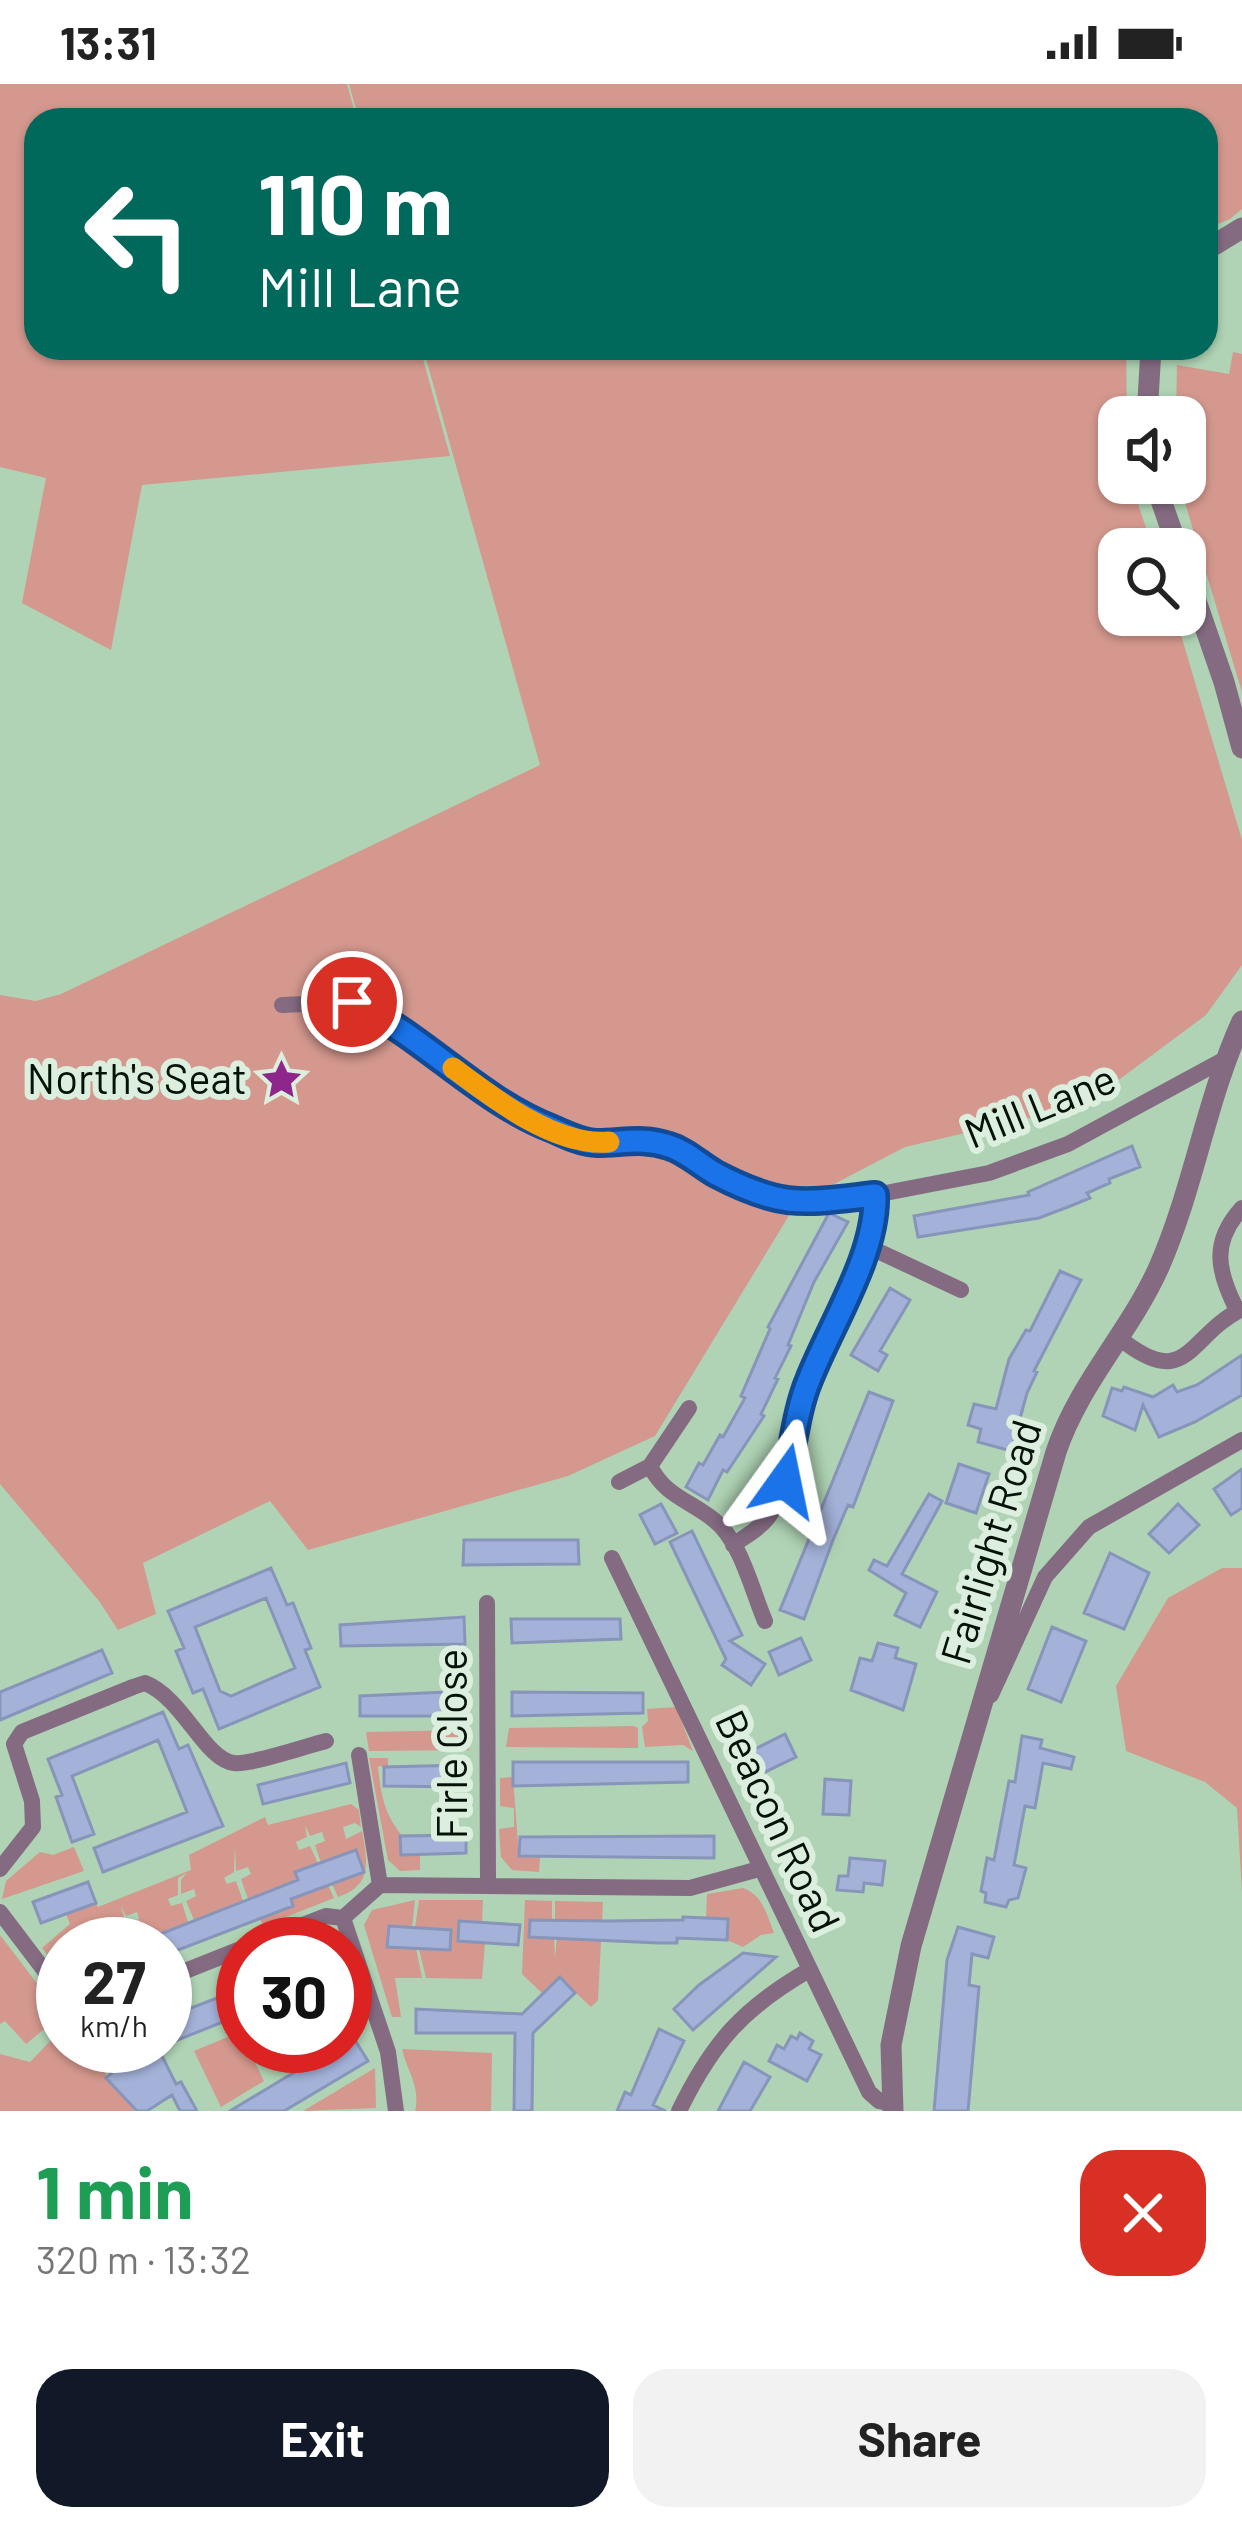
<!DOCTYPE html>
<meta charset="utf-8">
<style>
:root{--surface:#fff;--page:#f2f2f2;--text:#222;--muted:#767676;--accent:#111827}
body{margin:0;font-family:Barlow,sans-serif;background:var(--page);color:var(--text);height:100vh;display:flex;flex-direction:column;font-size:45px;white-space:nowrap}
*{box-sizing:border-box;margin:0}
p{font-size:39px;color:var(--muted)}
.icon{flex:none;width:66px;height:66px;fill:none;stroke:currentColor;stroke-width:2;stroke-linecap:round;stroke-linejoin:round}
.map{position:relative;height:2027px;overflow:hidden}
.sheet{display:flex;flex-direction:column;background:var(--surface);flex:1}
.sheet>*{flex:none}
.hud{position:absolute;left:24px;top:24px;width:1194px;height:252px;border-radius:36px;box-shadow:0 3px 9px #0004;background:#00695c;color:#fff;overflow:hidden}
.fabs{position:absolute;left:1098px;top:312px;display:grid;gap:24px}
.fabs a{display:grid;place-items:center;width:108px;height:108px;border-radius:24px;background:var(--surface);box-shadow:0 3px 9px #0004;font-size:60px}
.speed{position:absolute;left:36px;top:1833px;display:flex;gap:24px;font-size:60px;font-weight:700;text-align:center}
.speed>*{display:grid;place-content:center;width:156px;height:156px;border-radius:50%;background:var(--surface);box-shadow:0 3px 9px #0004;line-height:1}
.speed small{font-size:30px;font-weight:400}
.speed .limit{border:18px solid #d22;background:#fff;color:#111}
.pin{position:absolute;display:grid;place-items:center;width:102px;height:102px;color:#fff;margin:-51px;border:6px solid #fff;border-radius:50%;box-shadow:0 3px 12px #0007}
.me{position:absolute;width:132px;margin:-66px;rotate:12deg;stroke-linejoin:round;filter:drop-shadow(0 0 9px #0008)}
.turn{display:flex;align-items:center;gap:42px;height:252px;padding:0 36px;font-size:54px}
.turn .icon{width:156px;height:156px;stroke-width:2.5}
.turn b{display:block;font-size:84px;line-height:102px}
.round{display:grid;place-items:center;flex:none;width:126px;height:126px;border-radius:36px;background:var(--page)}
.overview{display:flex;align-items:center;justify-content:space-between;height:204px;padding:0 36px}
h1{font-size:72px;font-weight:700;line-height:90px;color:#1e9e55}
.action{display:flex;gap:24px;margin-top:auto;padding:24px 36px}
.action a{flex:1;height:138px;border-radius:36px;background:var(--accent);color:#fff;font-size:48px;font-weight:700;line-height:138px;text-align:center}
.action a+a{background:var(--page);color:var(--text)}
.status{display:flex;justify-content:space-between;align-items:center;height:84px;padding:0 60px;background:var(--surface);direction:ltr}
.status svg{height:33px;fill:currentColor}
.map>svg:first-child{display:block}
.green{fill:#d4988e}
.building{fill:#a4b2d9;stroke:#8795ba;stroke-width:3;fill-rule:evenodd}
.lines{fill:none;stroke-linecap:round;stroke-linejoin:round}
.minor{stroke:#846b82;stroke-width:16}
.tertiary{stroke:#846b82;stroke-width:21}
.route-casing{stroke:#114b97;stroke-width:30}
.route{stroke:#1a73e8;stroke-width:21}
.slow{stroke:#f59e0b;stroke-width:21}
.labels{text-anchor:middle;stroke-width:12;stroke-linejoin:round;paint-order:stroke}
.poi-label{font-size:42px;fill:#051207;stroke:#dcefdf;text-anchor:end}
.street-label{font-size:42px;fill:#051207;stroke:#dcefdf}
</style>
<div class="status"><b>13:31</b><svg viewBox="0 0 49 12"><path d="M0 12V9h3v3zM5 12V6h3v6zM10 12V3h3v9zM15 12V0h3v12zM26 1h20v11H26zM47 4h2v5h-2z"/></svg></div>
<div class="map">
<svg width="1242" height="2027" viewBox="0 0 1242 2027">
<rect width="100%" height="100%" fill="#afd3b4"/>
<path class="green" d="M0,0H347L357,36H36V264H420L450,372L142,401L111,566L22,519L46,394L0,383Z
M349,0H1242V125L1230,135L1206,145V36H359Z
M423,264H1126L1127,333H1119V399H1131L1153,465H1119V531H1175L1242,756V881L1206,931L1085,1021L905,1063L796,1120L655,1352L568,1392L308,1466L270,1417L143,1479L156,1530L118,1546L99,1517L0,1400V911L36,917L61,910L540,681Z
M1233,268L1242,270V608L1179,399H1185V333H1176L1177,281L1229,290Z
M1222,1484H1242V1808L1237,1724L1205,1698L1126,1667L1116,1602L1168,1514Z
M676,1623L693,1667L683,1661L645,1663L642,1643L648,1637L647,1625Z
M634,1642L638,1644V1664L506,1663L509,1644Z
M470,1646L469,1666L369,1667L366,1648Z
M369,1674H388V1683L378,1682C382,1725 389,1741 420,1770V1786L400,1787L388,1776Z
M513,1693L519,1772L540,1773L539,1788L512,1786L501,1773L499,1745L514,1743V1724L500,1722V1694Z
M351,1720L359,1726L361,1743L355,1739L343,1743L346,1755L362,1747C368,1779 372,1801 338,1813L332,1800L364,1788L356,1766L321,1779L315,1761L325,1757L322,1748L310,1752L305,1741L307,1753L296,1758L299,1766L310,1762L334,1814L263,1842L260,1834L293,1821L285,1801L248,1815L241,1795L251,1790L248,1783L236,1787L235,1762L234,1788L224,1794L227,1800L236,1797L243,1817L194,1836L186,1817L196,1812L194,1805L181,1810V1796L187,1789L178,1794V1811L168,1815L171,1822L182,1819L188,1838L136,1858L130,1839L139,1835L137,1828L126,1832L121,1822L124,1833L108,1840L110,1846L127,1841L132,1860H63V1890L42,1864L70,1840L66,1830L96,1819L98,1823L191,1786L189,1771L265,1733L268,1741Z
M74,1763L84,1787L2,1815L6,1797L40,1768L53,1771Z
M743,1804C763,1811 767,1831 774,1849L761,1851L743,1863L727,1856L728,1835L706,1834L707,1810Z
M415,1816L412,1844L390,1842L388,1863L416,1864L422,1894H395L401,1933H392L364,1841L372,1826Z
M419,1816H483L482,1838L459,1837L458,1856L485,1859L482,1895L426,1894L419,1865L450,1866L451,1846L415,1844Z
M525,1816L552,1817V1836H530L529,1852L554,1853L555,1874L557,1853L588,1837L555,1836V1817L603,1818L598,1916L591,1923L560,1894L543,1910L522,1890Z
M0,1851L61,1931L26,1960L5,1937L0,1940Z
M63,1944V1962H83L135,2027H0V1970L30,1978Z
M240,1948L243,1962H247L264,1997L221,2023L194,1967Z
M402,1965L492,1969L491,2027H415C421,2003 407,1987 402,1965Z
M375,1984L376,2024L303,2027Z"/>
<path class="building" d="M1132,1062L1140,1083L1109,1095L1110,1099L1087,1109L1090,1114L1073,1121L1039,1134L918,1153L914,1132L1029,1111L1028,1108Z
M829,1129L848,1138L814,1198L788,1261L791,1262L775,1294L778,1295L761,1330L764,1332L727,1388L723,1386L708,1416L686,1403L699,1379L703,1381L720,1351L723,1353L745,1314L741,1312L770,1245L768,1243Z
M1060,1187L1081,1196L1034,1287L1037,1288L1027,1309L1011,1367L978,1358L981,1345L968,1341L974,1320L996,1325L1009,1275L1026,1246L1030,1247Z
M890,1204L910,1216L880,1267L887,1271L878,1287L851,1271Z
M1242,1271V1311L1195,1338L1159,1353L1143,1321L1135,1346L1103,1332L1112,1304L1122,1307L1124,1303L1153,1313L1173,1301L1177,1308L1197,1301Z
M869,1308L893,1317L853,1423L848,1421L833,1456L804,1535L780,1526Z
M959,1380L989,1390L976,1429L946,1419Z
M1242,1385V1424L1231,1431L1214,1405Z
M929,1410L942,1417L902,1490L937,1508L920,1543L895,1531L906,1509L869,1486L874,1476L887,1482Z
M661,1420L677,1449L655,1460L640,1431Z
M1178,1420L1199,1441L1169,1469L1149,1450Z
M692,1447L742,1551L730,1557L765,1580L751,1601L722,1581L726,1575L670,1458Z
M464,1456H578L579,1480L463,1481Z
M1110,1469L1149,1489L1124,1545L1084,1529Z
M271,1484L287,1521L293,1519L311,1564L305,1566L320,1603L219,1645L203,1605L193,1609L176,1567L184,1564L168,1527ZM266,1514L295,1584L231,1612L220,1607L195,1543Z
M464,1533L465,1560L341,1562L340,1541Z
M511,1535H620L621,1555L512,1559Z
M1052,1543L1086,1557L1061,1618L1028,1605Z
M801,1554L811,1576L779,1591L769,1568Z
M878,1559L898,1564L895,1574L916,1580L903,1626L851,1606L860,1574L872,1577Z
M102,1566L112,1589L0,1636V1608Z
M447,1608H468V1632H360V1612Z
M512,1608L643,1609V1629L512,1632Z
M163,1628L179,1665L188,1661L223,1742L103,1788L94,1764L187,1728L158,1656L72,1692L94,1750L72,1758L56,1713L62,1711L48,1675Z
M785,1650L796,1673L759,1691L747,1669Z
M1022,1652L1042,1656L1040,1664L1074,1673L1071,1685L1043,1679L1035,1724L1025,1722L1014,1781L1026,1784L1018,1814L1009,1816L1006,1823L985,1818L986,1809L981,1807L987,1774L994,1776L1009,1697L1015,1698Z
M513,1678H688V1698L513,1702Z
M346,1679L350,1699L263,1720L258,1701Z
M465,1681L464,1703L384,1702V1683Z
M825,1695L851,1697L849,1731L823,1730Z
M466,1751V1769L401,1771L400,1752Z
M714,1752V1774L519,1772L520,1753Z
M356,1766L364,1788L291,1815L293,1822L165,1871V1860H135L298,1796L295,1788Z
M850,1774L885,1777L882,1801L864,1799L863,1808L837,1806L839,1792H848Z
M88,1798L96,1819L41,1839L33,1818Z
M683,1833L728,1835L727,1856L677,1854V1859H659L529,1853L530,1836L608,1837L683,1836Z
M459,1837L520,1841L518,1861L458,1857Z
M389,1842L451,1846L450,1866L387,1863Z
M958,1843L994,1853L988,1874L972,1870L969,1901L979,1903L968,2027H934L947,1876Z
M743,1869L776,1873L693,1946L674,1925L699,1901Z
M560,1893L575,1909L533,1949L532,2027H514L515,1949H416V1925L522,1930Z
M243,1904V1930L165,1961V1934Z
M659,1945L684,1957L653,2021L666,2027H617L625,2008L631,2011Z
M800,1949L813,1957L809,1965L821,1971L807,1997L769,1977L777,1961L784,1965L791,1952L797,1955Z
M353,1953L368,1977L284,2027H230L338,1962H345Z
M159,1966L176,2000L181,1998L197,2027H180L172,2011L147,2027H137L106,1994L127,1975L132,1980Z
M744,1978L770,1993L750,2027H718Z"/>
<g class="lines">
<path class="minor" d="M282,921L352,918L390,936L484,1008L548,1044L592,1059L640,1055L673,1063L758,1110L796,1120L875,1111L989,1089L1068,1060L1225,975
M867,1162L961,1206
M1237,1226C1217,1187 1211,1158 1242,1124
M1118,1253C1188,1310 1187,1252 1242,1225
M650,1382C665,1412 689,1416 714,1436C741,1457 752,1507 765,1537
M619,1398L650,1382L689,1324
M733,1461C744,1453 761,1444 769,1432C796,1394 792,1342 806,1300C828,1238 878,1177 875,1111
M612,1474L869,2008L879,2017L891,2019
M487,1519L488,1800
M991,1611L1045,1493L1089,1443L1242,1356
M0,1785L33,1743L32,1717L14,1660L22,1648L133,1603L145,1599C183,1614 205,1676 234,1679C252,1681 306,1662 326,1657
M380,1801L690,1804L759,1785
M0,1828L63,1911
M343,1834L388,1968L396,2027
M254,1860L326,1832L343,1834L380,1801L359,1671
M165,1895L243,1864
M679,2027C712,1959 743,1924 809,1886"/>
<path class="tertiary" d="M1206,166L1242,144
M1147,333L1151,264
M1155,399L1178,465
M1185,485L1224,598L1242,664
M893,2027L891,1961L911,1862L1056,1368C1079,1299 1130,1248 1159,1183C1194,1103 1206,1016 1242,937"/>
</g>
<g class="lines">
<defs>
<path id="route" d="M352,918C424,952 478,1016 553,1045C566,1051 583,1059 597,1059C623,1059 643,1053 669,1062C686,1067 700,1081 716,1090C783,1125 803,1119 875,1111C877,1170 831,1240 809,1296C796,1327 793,1365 785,1397"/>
</defs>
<use href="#route" class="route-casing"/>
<use href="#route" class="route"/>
<path class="slow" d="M453,984C494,1015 556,1063 609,1058"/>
</g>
<defs>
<symbol id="sight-bare" viewBox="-9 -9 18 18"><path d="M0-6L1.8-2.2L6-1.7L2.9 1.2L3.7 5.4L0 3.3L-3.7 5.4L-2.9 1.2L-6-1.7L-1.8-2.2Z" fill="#8e268c" stroke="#dcefdf" stroke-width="2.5" paint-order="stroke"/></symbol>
</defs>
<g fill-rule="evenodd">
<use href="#sight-bare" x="252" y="966" width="59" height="59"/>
</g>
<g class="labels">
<g class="poi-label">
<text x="247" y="1010">North's Seat</text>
</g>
<g class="street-label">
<text transform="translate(1040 1022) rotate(-22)" y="15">Mill Lane</text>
<text transform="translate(991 1458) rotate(-73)" y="15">Fairlight Road</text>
<text transform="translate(452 1660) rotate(-90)" y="15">Firle Close</text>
<text transform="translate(778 1737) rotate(65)" y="15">Beacon Road</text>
</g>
</g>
</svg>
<div class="fabs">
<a><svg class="icon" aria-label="sound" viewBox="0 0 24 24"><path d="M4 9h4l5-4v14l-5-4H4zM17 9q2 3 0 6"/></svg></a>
<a><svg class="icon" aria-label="search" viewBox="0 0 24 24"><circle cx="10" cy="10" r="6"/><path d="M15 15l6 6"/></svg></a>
</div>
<div class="speed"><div>27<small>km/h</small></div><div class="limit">30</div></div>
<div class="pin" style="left:352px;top:918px;background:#d93025"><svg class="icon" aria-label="arrive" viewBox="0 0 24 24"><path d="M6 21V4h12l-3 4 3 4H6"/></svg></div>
<svg class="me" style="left:785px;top:1397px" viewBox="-20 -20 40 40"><path d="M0-17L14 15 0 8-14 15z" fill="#1a73e8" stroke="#fff" stroke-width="4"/></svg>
<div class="hud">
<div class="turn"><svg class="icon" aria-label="left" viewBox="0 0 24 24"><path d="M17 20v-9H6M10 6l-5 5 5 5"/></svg><div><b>110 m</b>Mill Lane</div></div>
</div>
</div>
<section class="sheet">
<div class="overview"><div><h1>1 min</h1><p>320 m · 13:32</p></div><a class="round" style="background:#d93025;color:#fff"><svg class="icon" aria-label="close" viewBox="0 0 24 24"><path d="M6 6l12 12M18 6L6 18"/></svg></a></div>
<div class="action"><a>Exit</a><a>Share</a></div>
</section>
